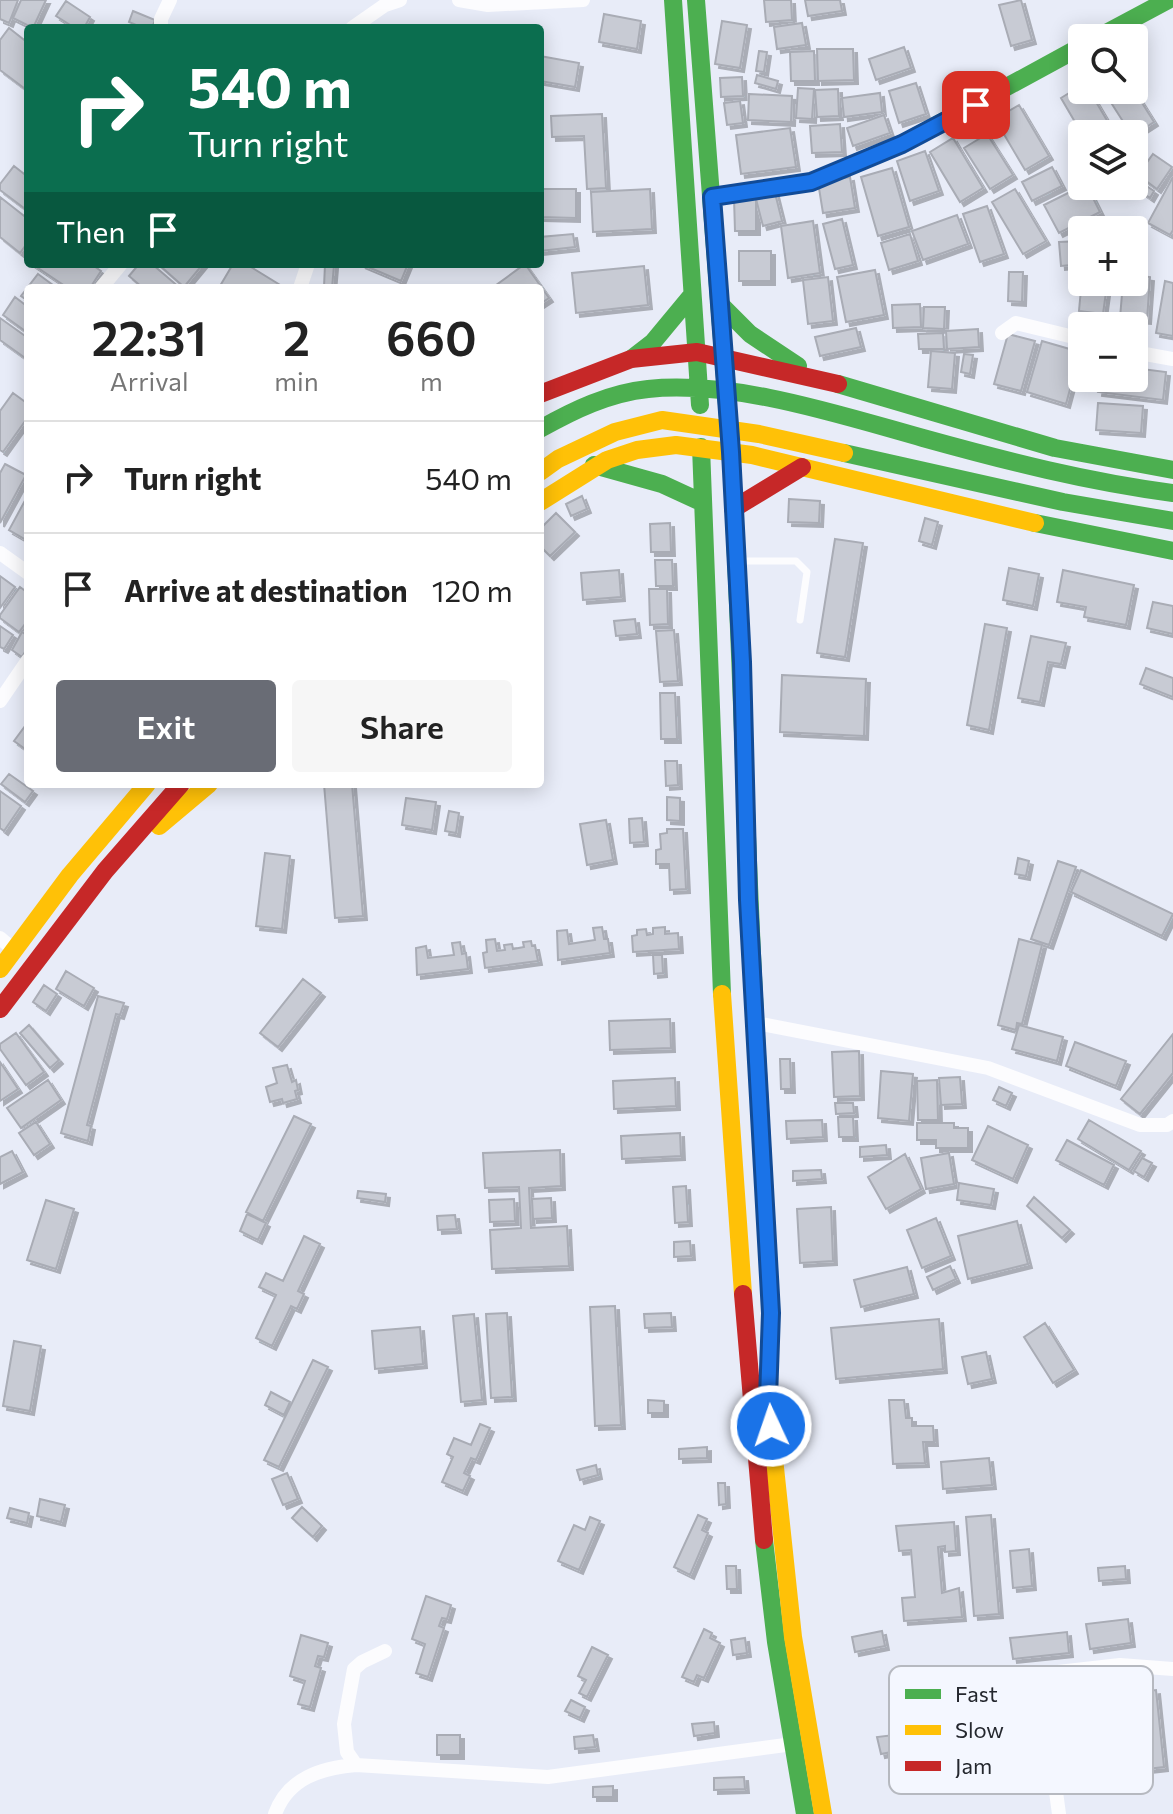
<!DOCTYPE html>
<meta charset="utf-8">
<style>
:root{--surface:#fff;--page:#f6f6f6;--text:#222;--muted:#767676;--line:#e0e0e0;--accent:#696c75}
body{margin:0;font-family:Commissioner,sans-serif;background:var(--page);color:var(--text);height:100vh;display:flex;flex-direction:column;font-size:30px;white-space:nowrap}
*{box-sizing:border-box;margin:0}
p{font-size:26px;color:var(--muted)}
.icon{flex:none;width:44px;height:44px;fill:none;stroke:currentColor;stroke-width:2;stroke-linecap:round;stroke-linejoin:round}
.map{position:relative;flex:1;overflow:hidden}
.drawer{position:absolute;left:24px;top:284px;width:520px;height:504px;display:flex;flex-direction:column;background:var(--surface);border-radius:8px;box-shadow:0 4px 20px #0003}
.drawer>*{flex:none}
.hud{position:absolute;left:24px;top:24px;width:520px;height:244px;border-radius:8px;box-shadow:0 4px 20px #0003;background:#0b6e4f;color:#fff;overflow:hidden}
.buttons{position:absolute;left:1068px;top:24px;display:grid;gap:16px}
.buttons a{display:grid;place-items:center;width:80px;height:80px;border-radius:8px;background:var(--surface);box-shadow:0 4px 20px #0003;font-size:40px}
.pin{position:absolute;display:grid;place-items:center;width:68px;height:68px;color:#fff;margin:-34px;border-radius:16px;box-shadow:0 4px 12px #0006}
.me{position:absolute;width:88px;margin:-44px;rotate:357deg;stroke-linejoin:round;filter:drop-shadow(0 0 6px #0008)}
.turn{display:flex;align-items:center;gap:28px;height:168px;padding:0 32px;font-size:36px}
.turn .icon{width:104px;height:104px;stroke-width:2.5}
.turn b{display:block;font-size:56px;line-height:68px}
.then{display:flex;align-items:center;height:76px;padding:0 32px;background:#0003;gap:16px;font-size:30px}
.eta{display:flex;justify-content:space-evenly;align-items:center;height:136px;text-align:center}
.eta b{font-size:48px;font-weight:600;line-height:56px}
.cta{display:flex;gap:16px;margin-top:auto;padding:16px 32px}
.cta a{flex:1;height:92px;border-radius:8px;background:var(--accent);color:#fff;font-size:32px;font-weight:600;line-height:92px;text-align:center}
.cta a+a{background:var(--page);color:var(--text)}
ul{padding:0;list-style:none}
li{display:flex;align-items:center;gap:24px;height:112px;padding:0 32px;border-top:2px solid var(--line)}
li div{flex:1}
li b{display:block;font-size:30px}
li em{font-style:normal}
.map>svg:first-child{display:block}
.building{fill:#c8cbd4;stroke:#a9acb5;stroke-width:2;filter:url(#shadow)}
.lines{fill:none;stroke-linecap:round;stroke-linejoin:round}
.lane{stroke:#fcfcfe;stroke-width:7}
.street{stroke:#fcfcfe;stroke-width:14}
.fast{stroke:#4caf50;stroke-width:18}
.slow{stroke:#ffc107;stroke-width:18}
.jam{stroke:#c62828;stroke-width:18}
.route-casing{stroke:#114b97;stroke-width:20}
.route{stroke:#1a73e8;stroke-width:14}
.key{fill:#f4f7ff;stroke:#b6b9c0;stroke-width:2}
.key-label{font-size:22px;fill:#24272e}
</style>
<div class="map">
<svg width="1173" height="1814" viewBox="0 0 1173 1814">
<defs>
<filter id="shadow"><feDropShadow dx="4" dy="4" stdDeviation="0" flood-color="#0004"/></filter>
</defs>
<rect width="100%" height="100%" fill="#e8ecf8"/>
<path class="building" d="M0,0H18L9,23L0,19Z
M21,0H46L33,28L13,18Z
M764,0H791L792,20L766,22Z
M805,0H840L842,11L808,16Z
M1021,0L1032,40L1011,46L999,5Z
M66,1L90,17L84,28H75L56,16Z
M133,11L155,20L152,28H143L129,22Z
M604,14L641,21L637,49L599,42Z
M722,21L747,25L740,68L715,64Z
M802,23L806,45L777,49L774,27Z
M9,28L28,43V91L0,70V40Z
M904,47L911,68L876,80L869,59Z
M817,49H853L854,80L818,81Z
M759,51L767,52L764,72L756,71Z
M814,51L815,81H791L790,52Z
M540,56L579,63L575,87L540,81Z
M757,75L778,81L776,89L755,83Z
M742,77L743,96L721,97L720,78Z
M916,83L926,114L899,123L889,91Z
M1082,85V90H1089L1115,134H1082L1061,98Z
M798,88L814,89L812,119L796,118Z
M838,89L839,116L817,117L815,90Z
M1103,90H1134L1154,122L1134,135L1131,134Z
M880,93L882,112L844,117L842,98Z
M749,94L792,96L791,122L748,120Z
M740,101L743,123L727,125L724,103Z
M1019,105L1049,156L1025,170L995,119Z
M602,114L606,188L587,189L584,136L552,137L551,116Z
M884,115L890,133L853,146L847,128Z
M840,124L842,152L812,153L810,126Z
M790,128L796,167L741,174L736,135Z
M987,134L1013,175L990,189L964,148Z
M953,138L983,188L960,202L930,152Z
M925,151L939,191L910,201L897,161Z
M1153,154L1172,167L1157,189L1138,175Z
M14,166L28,177V211L0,190V184Z
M1052,167L1062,186L1032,201L1022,182Z
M892,168L909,227L878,236L861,177Z
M850,177L855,208L823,213L818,182Z
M1173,177V230L1170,235L1148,223Z
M1136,179L1154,191L1150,198L1133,186Z
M1082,186H1087L1100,212L1059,233L1044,205Z
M540,189H576V218L540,217Z
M650,189L652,229L593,232L591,192Z
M1015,189L1046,241L1023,254L992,202Z
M775,193L782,221L763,226L756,199Z
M0,197L28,219V242L20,253L0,237Z
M734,198H756V231H735Z
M987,206L1004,254L980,262L963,214Z
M957,215L968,244L923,260L912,231Z
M842,219L853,265L835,269L823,224Z
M813,221L820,273L788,278L781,226Z
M573,234L575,247L540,251V237Z
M910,234L918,261L889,270L881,243Z
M1082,241V264L1061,266L1059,242Z
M739,251H771V281H739Z
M32,264H91L101,271L90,288H68Z
M139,264H152L180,288H143L129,276Z
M158,264H203L184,287Z
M233,264H246L285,288H223L220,286Z
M325,264L334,265L332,288L324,287Z
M361,264H408L401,281Z
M525,264L549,298L540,304V288H492Z
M644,266L648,305L576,313L572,273Z
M875,270L884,315L846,322L837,277Z
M1009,272H1023L1022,302L1008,301Z
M38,274L57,288H28V301L21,296Z
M1134,275L1150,277L1147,320L1120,318L1123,282H1134Z
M828,277L833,321L808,324L803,280Z
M1165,281L1173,283V336L1156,333Z
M1081,289L1106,292L1103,314L1079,311Z
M15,297L28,307V333L3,315Z
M920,304L921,327L893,328L892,305Z
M924,307H945L944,329L923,328Z
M0,318L28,338V360L0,340Z
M856,328L861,347L820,356L815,337Z
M978,329L979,347L947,349L946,331Z
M943,333L944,349H919L918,334Z
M1008,334L1035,341L1021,391L994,384Z
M1042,341L1080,352L1066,404L1027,392Z
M931,351L955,353L952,389L928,387Z
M964,354L973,355L970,374L961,372Z
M1134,368L1166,372L1163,400L1098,392L1100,378H1134Z
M13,393L28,404V417L3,452L0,450V411Z
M1098,403L1143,406L1141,433L1096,430Z
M5,464L26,475L0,523V473Z
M28,495V541L9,530Z
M582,496L587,509L571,516L566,504Z
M789,499L820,501L819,523L788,522Z
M556,513L575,532L550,556L540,546V529Z
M925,518L938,522L932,545L919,541Z
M670,523L671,552H651L650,524Z
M835,539L863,543L845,657L817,653Z
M655,560H672L673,586H656Z
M1009,568L1039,574L1033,606L1003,600Z
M619,570L621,597L583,600L581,573Z
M1063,570L1134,585L1126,625L1084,617L1086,607L1057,602Z
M0,576L15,587L0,608Z
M20,587L28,593V620L19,632L0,618V615Z
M649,589H667L668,624L650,625Z
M1153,602L1173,606V634L1147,628Z
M635,619L637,634L616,636L614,621Z
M985,624L1007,628L989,730L967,725Z
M0,626L13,635L4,649L0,647Z
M674,630L678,681L660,682L656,631Z
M22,632L28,636V647L22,657L12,650Z
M1031,636L1066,643L1061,664L1048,662L1040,702L1018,698Z
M1146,668L1173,678V697L1140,684Z
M782,675L866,679L864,736L780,732Z
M660,693H675L677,739H661Z
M28,722V751L14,741Z
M665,761H677L678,785L666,786Z
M9,774L33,791L25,802L1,784Z
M324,784H352L363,916L335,918Z
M0,791L21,806L4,831L0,828Z
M667,797L680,798V821L667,820Z
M406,798L436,802L432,830L402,825Z
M449,811L459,813L456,833L445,831Z
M642,818L644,842L630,843L629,819Z
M606,820L613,860L587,865L580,824Z
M667,829H683L686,889L670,890L669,864H656V850L661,849L660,834L667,833Z
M265,853L290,856L282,929L256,926Z
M1018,858L1029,861L1026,876L1015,874Z
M1058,861L1076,867L1049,945L1031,939Z
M1081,870L1173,914L1162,936L1071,892Z
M602,927L604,939H608L610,953L558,960L557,931L567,930L569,944L595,940L593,928Z
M665,927V934L678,933L679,949L633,952L632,936L637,935V930L646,929L647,935L653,934V928Z
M495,939L497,951L505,950L504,945L512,944L513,949L524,947L523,942L531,941L532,946H535L538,961L485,968L483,953L487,952L486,940Z
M1019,939L1042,945L1022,1024L1017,1023L1016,1030L998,1025Z
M460,942L462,954L466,953L468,969L417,975L416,948L426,946L428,958L454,955L452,943Z
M653,955H662L663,973L654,974Z
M66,971L94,988L84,1006L56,989Z
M303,979L321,993L278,1047L260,1033Z
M44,985L57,994L46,1011L33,1002Z
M98,996L124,1003L120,1015L116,1014L87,1125L91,1126L88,1141L61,1133Z
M670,1019L671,1048L610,1050L609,1021Z
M29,1025L59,1060L50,1068L20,1033Z
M1019,1025L1063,1037L1057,1061L1012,1049Z
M16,1033L44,1072L26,1085L0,1049V1044Z
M1173,1034V1073L1140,1114L1121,1099Z
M1075,1042L1126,1061L1116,1086L1066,1066Z
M859,1051L860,1096L834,1097L832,1052Z
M780,1059H790L791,1089H781Z
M0,1062L18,1089L0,1101Z
M287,1065L292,1082L296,1080L298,1090L295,1091L297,1099L283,1103L282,1099L270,1102L266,1087L277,1083L273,1068Z
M881,1071L913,1074L909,1121L878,1118Z
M960,1077L962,1104L941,1105L939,1078Z
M675,1078L676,1106L614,1109L613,1081Z
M48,1080L61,1100L21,1128L7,1108Z
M937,1080L938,1120H918L917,1081Z
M999,1087L1012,1093L1006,1106L993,1100Z
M835,1103H853L854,1113L836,1114Z
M294,1116L311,1124L263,1221L246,1212Z
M838,1117H853L854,1137H839Z
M822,1120L823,1137L787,1139L786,1121Z
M1089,1120L1141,1151L1129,1170L1078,1139Z
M36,1122L50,1144L34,1155L19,1133Z
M917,1123H954V1128H968V1148H936V1140H917Z
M988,1126L1028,1145L1013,1179L972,1160Z
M680,1133L681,1156L622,1159L621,1136Z
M1067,1140L1114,1165L1104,1185L1056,1160Z
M886,1145L887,1155L860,1157V1147Z
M560,1150L561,1186L529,1188L531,1228L567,1226L569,1266L492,1269L490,1230L521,1228L519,1187L485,1188L483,1153Z
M12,1151L23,1172L0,1184V1157Z
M949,1153L954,1184L926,1189L921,1158Z
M905,1154L921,1189L886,1209L868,1177Z
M1142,1158L1152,1163L1144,1177L1134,1171Z
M821,1170L822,1179L793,1181V1171Z
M959,1183L994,1189L991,1205L957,1200Z
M686,1186L688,1222L675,1223L673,1187Z
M358,1191L386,1194L385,1202L357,1198Z
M1034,1197L1070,1230L1062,1238L1027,1206Z
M551,1198L552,1218L533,1219L532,1199Z
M514,1199L515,1221L490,1222L489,1200Z
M46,1200L74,1209L56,1269L27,1260Z
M831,1207L833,1261L800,1263L797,1209Z
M247,1214L266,1223L258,1240L240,1231Z
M455,1215L457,1229L438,1230L437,1216Z
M936,1218L951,1256L922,1268L907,1230Z
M1017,1221L1028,1264L968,1279L958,1236Z
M304,1236L320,1244L298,1291L304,1294L297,1309L291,1306L272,1346L256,1338L276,1295L259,1287L266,1273L283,1281Z
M690,1241L691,1256L674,1257V1242Z
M950,1266L956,1279L933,1290L927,1277Z
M907,1267L914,1294L861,1307L854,1280Z
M615,1306L621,1425L595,1426L590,1307Z
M507,1313L512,1397L491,1398L486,1314Z
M671,1313L672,1327L645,1328L644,1314Z
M474,1314L482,1400L461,1402L453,1316Z
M939,1319L943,1369L836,1379L831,1328Z
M1045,1323L1074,1370L1053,1383L1024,1337Z
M420,1327L423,1364L375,1369L372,1331Z
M14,1341L41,1346L30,1411L3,1406Z
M986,1352L992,1379L968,1384L962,1357Z
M313,1360L328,1367L279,1467L264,1460Z
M271,1392L290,1402L284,1415L265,1405Z
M648,1400L664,1401V1413H648Z
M889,1400H904L906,1418H912V1426H933L934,1442H923L925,1463L893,1464Z
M480,1424L490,1428L476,1460L471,1458L464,1473L470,1476L463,1491L442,1482L453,1457L447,1454L454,1438L471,1445Z
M707,1447V1458L679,1459V1449Z
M989,1458L992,1485L943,1489L941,1462Z
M596,1465L598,1475L580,1480L577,1470Z
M287,1473L298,1499L283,1505L272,1479Z
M718,1483H725L726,1504L719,1505Z
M40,1499L65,1505L61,1522L37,1516Z
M302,1507L322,1526L313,1537L292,1518Z
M10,1508L29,1513L27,1523L7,1518Z
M698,1515L707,1519L702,1530L708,1533L690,1575L674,1567Z
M991,1515L999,1614L974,1616L966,1517Z
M590,1517L600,1521L579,1570L558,1561L574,1525L585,1530Z
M954,1522L956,1551L945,1552V1546L938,1547L942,1593L959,1588L962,1617L904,1621L902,1598L915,1597L911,1550L899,1551L896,1526Z
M1029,1549L1032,1586L1013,1588L1010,1551Z
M726,1566H736L737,1589H727Z
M1125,1566L1126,1579L1099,1581L1098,1568Z
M426,1596L451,1605L447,1619L442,1618L439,1626L444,1628L428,1677L416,1673L425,1644L412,1639Z
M1128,1619L1131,1643L1090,1649L1086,1624Z
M704,1629L712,1633L710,1638L720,1643L704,1678L697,1675L694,1682L682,1677Z
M882,1631L885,1646L855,1652L852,1637Z
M1067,1632L1069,1653L1013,1659L1010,1638Z
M301,1635L328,1643L324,1657L318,1656L315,1666L321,1668L310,1707L298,1704L305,1681L290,1676Z
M745,1638L747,1653L733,1655L731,1640Z
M592,1647L608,1655L587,1697L579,1693L586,1680L578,1676Z
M1156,1690L1164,1767L1139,1770L1131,1693Z
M571,1700L585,1707L580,1718L565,1711Z
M714,1722L715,1733L694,1736L692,1724Z
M929,1724L933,1744L881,1754L877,1737L911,1733L910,1728Z
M437,1735H460V1755H437Z
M593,1735L595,1747L575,1749L574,1737Z
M744,1777L745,1789L714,1790V1778Z
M613,1786V1797H593V1787Z"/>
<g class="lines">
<path class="lane" d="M738,561H796L807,572L800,620"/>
<path class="street" d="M459,0L488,5L583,0
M161,28V19L170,0
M352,28L385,5L400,0
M101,288L121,264
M300,288L308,264
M1002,333L1016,323L1082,339
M1134,352L1173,359
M0,553L28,573
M0,701L28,660
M0,938L14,950
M756,1023L988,1068L1140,1125H1167L1173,1121
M356,1765L347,1752L344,1724L354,1669L362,1662L385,1651
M275,1814C288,1778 321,1768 356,1765L548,1777L793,1744
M1059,1814L1042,1688L1049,1673L1120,1665L1173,1669"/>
<path class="fast" d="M673,0L700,405
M696,0L730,444
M1097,38L1168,0
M712,197L811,182L902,144L1082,46
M719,303L750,334L798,366
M631,359L653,342L692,295
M838,384L1055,448L1173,470
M540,429C574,410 609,393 648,389C734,380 840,415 923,438C1006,461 1088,482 1173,493
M701,447L722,994
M731,452C742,659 746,866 758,1072
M844,453L1063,502L1173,521
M594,465L662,484L701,502
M1035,523L1173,551
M764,1540L776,1642L805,1814"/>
<path class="slow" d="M540,472L558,459L615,432L662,420L759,434L844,453
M540,502L607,460L637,450L676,445L752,455L1035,523
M159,826L209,784
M0,969L70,875L147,784
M722,994L743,1294
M771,1430L793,1637L823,1814"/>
<path class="jam" d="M540,394L631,359L697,352L838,384
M733,509L802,467
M0,1009L105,871L181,784
M758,1072L771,1313L768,1398L771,1430
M743,1294L764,1540"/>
</g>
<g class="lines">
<defs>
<path id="route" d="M771,1426L768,1398L771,1313L748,900L742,662L731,452L712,197L811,182L902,144L976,105"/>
</defs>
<use href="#route" class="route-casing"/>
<use href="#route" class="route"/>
</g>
<rect x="889" y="1666" width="264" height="128" rx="12" class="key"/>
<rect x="905" y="1689" width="36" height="10" fill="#4caf50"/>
<rect x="905" y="1725" width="36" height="10" fill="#ffc107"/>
<rect x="905" y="1761" width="36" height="10" fill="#c62828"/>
<g class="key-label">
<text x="955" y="1702">Fast</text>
<text x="955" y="1738">Slow</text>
<text x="955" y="1774">Jam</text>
</g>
</svg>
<div class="buttons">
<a><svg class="icon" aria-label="search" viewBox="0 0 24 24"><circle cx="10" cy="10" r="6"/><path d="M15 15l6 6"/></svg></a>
<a><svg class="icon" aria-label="layers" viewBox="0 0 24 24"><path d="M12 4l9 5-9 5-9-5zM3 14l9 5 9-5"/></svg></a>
<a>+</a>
<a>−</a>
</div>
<div class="pin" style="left:976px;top:105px;background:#d93025"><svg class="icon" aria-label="arrive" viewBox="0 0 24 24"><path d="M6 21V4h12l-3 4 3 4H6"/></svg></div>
<svg class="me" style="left:771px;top:1426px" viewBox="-20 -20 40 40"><circle r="17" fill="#1a73e8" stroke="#fff" stroke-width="3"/><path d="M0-11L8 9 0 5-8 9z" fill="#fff"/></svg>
<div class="hud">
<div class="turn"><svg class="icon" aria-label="right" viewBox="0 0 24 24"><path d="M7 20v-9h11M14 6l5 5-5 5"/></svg><div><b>540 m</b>Turn right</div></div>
<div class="then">Then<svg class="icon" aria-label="arrive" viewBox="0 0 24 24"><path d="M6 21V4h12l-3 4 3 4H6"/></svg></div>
</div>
<section class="drawer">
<div class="eta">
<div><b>22:31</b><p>Arrival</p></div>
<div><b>2</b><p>min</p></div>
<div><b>660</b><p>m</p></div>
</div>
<ul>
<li><svg class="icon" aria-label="right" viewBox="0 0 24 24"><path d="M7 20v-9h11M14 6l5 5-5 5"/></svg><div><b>Turn right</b></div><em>540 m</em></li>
<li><svg class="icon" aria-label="arrive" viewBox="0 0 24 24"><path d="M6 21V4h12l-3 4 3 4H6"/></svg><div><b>Arrive at destination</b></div><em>120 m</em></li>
</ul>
<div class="cta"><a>Exit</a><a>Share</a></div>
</section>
</div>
